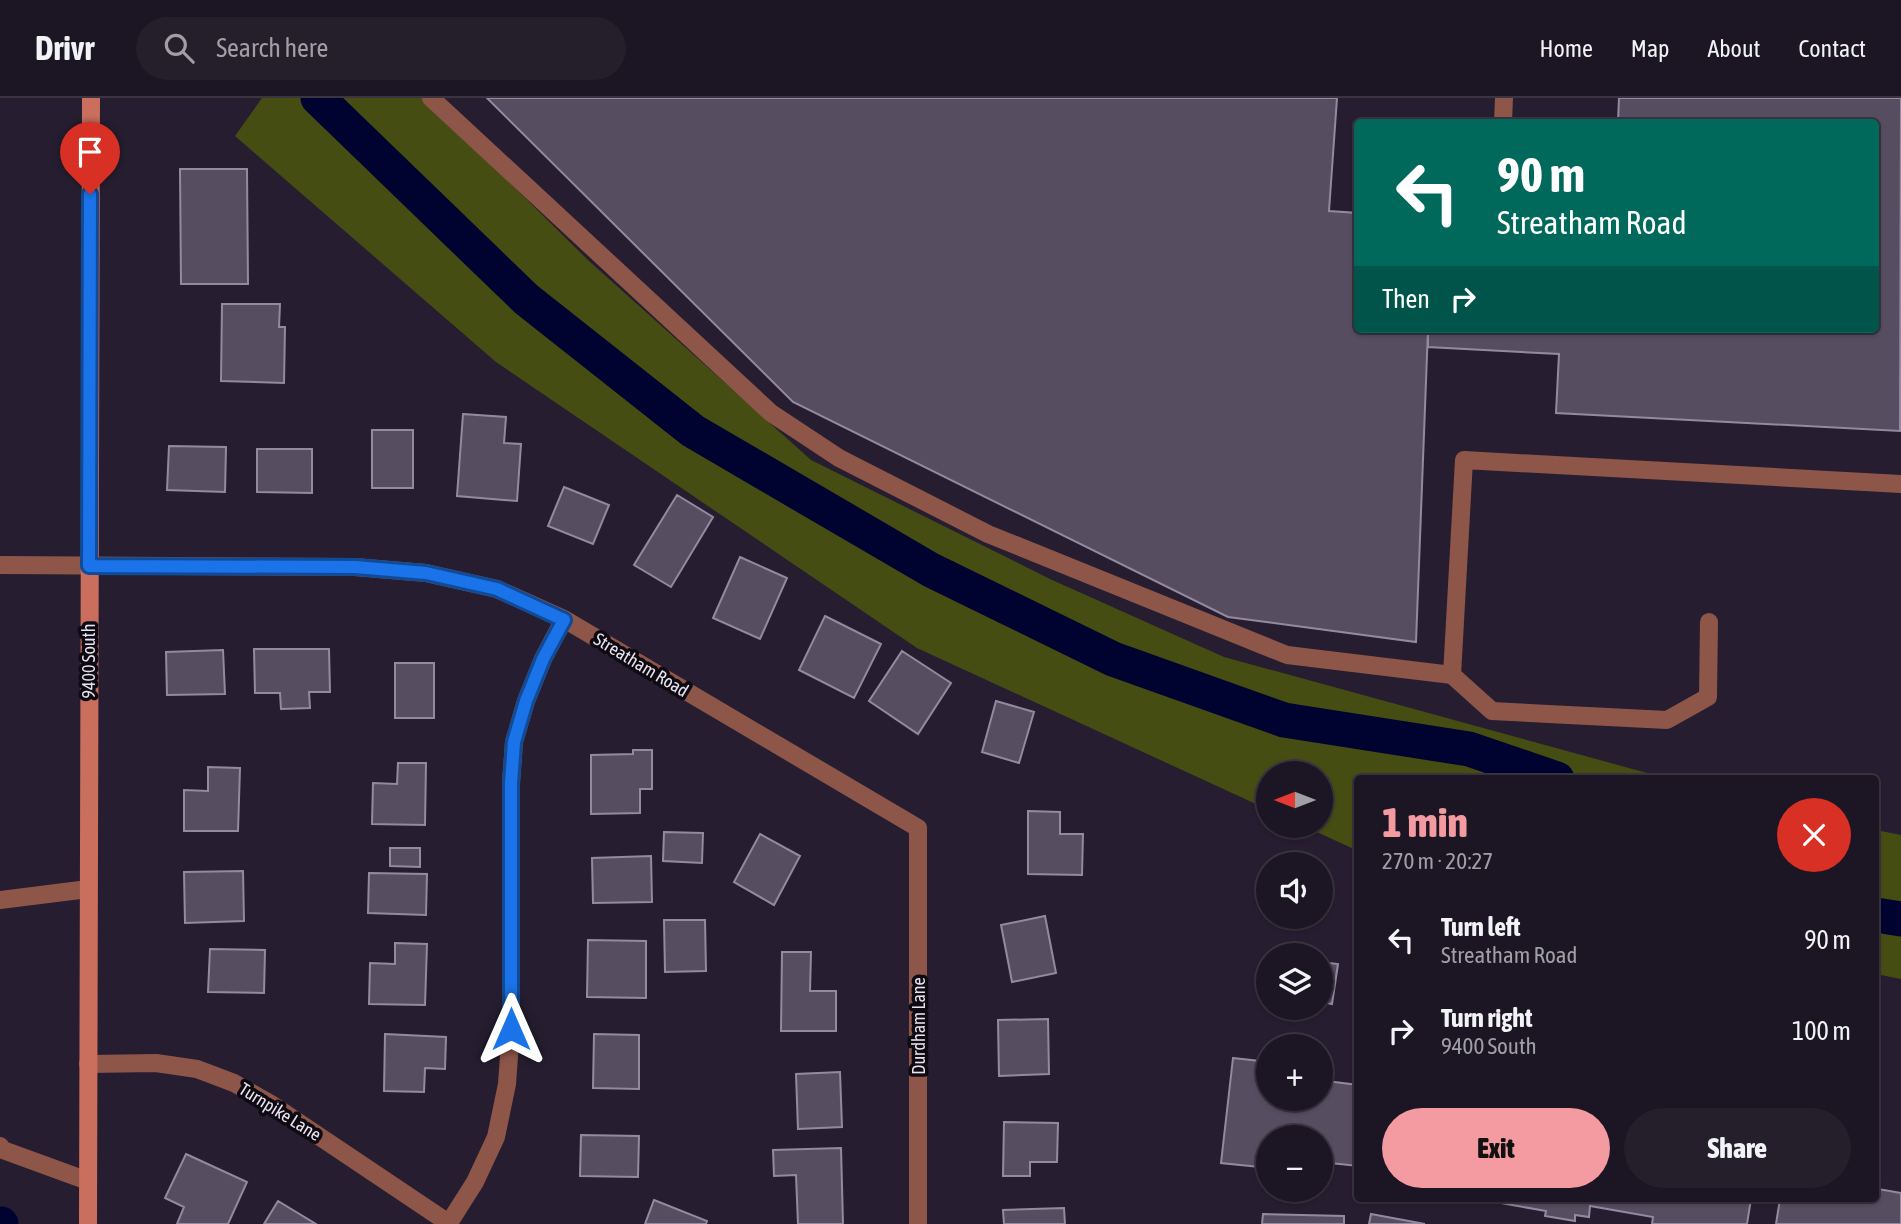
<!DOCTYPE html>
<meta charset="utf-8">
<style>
:root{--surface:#1c1624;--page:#251f2c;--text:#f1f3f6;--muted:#a09fa6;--line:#3a3541;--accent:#f49aa1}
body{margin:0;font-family:"Asap Condensed",sans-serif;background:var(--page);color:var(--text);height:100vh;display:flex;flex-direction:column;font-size:26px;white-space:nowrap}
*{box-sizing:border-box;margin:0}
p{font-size:23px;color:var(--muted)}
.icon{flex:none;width:38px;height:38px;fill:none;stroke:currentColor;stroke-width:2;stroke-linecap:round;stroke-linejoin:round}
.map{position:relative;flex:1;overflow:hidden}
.panel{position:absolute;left:1354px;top:677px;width:525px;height:427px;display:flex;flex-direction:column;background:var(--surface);border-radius:7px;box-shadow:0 2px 5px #0004,0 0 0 2px var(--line)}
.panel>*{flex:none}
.banner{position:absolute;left:1354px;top:21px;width:525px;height:214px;border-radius:7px;box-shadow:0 2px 5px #0004,0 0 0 2px var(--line);background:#00695c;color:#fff;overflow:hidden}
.needle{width:46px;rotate:270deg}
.fabs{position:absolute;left:1256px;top:663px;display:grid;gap:14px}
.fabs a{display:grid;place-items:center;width:77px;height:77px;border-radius:50%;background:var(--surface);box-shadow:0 2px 5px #0004,0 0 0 2px var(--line);font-size:35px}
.pin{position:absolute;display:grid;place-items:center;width:60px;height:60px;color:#fff;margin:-72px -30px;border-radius:50% 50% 50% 0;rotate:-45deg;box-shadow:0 0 7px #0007}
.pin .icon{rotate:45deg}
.me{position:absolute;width:77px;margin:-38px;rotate:0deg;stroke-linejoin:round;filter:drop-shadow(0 0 5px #0008)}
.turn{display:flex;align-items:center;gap:24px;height:147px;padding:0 28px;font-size:32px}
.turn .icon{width:91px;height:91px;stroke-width:2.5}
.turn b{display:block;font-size:49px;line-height:60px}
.then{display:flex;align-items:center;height:66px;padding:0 28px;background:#0003;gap:14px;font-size:26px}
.round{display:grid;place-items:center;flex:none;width:74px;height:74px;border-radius:37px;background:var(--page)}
.summary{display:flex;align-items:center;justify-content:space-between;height:119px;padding:0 28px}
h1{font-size:42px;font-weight:800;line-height:52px;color:var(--accent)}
.cta{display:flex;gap:14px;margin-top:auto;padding:14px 28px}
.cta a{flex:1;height:80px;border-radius:42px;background:var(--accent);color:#111;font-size:28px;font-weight:800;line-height:80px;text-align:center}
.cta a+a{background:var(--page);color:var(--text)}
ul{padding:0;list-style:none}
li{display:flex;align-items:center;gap:21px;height:91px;padding:0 28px}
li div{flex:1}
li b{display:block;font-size:26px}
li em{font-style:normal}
header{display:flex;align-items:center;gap:42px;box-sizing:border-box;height:98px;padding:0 35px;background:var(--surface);border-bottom:2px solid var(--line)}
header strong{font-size:33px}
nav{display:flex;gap:38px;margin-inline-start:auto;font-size:24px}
.search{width:490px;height:63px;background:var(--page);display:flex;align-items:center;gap:18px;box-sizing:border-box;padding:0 24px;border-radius:38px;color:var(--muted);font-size:26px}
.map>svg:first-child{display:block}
.green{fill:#454d13}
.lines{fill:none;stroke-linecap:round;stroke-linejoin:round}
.canal{stroke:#000230;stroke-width:35}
.building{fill:#564d61;stroke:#948aa0;stroke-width:2}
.lane{stroke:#8e5549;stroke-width:18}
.street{stroke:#8e5549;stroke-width:18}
.secondary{stroke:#ca6f5e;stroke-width:18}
.route-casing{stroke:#114b97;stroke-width:18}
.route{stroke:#1a73e8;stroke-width:12}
.labels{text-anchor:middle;stroke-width:7;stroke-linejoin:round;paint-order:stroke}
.street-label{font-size:18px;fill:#e8e3ef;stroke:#0e0a12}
</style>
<header>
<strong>Drivr</strong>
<div class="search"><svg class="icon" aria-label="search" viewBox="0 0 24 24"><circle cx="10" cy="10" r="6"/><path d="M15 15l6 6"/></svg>Search here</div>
<nav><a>Home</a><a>Map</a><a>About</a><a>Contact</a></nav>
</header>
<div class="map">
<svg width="1901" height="1126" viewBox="0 0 1901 1126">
<rect width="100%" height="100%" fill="#261e30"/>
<path class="green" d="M262,0H424L589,163L811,362L1050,481L1224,559L1669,681H1358V753L1304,728H1321V676H1269V712L917,550L496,264L235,38Z
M1876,732L1901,737V881L1876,876Z"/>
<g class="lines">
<path class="canal" d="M318,0L526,201L693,333L931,472L1113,561L1284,622L1469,651L1557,681
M1876,817L1901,821
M0,1126H1"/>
</g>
<path class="building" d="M487,0H1337L1329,113L1358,115V231H1428L1416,544L1228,519L793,304Z
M1619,0H1901L1900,333L1556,315L1559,256L1428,249V231H1876V24H1618Z
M180,71H247L248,186H181Z
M222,206H280L279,229H285L284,285L221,283Z
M463,316L506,319L504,345L521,346L517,403L457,398Z
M372,332H413V390H372Z
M169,348L226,349L225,394L167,392Z
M257,351H312V395L257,394Z
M564,389L609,407L593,446L548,428Z
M677,397L713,419L671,489L634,467Z
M740,459L787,480L760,541L713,520Z
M825,518L881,546L854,600L799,572Z
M254,551H329L330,594H309L310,610L281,611L280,595H255Z
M223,552L225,596L167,597L166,554Z
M902,553L951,585L918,636L869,603Z
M395,565H434V620H395Z
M996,603L1034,614L1019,665L982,654Z
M633,652H652V691H640V715L591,716V657L633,656Z
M398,665H426L425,727L372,726L373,685L397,686Z
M208,669L240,670L238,733H184V692L208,693Z
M1028,713L1060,714V736H1083L1082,777L1028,776Z
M664,734L703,735L702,765L663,763Z
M760,736L800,758L774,807L734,784Z
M390,750H420V769L390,768Z
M651,758L652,804L593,805L592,760Z
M243,773L244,823L185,825L184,774Z
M369,775L427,776L426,817L368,815Z
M1045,818L1056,875L1012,884L1001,827Z
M664,822H705L706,873L665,874Z
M588,842L646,843V900L587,899Z
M395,845L427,846L425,907L369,906L370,865L395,866Z
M210,851L265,852L264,895L208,894Z
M782,854H811L810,893H836V933H781Z
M1321,864L1338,866L1332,906L1321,904Z
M1048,921L1049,976L999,978L998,922Z
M385,936L446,939L445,971L425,970L424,994L384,993Z
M594,936L639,937V991L593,990Z
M1233,960L1269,964V1001H1321V970L1327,971L1326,983L1358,987V1068L1321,1064V1040H1269V1070L1221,1065Z
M840,974L842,1029L798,1031L796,976Z
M1004,1024L1058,1025L1057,1064H1030V1078H1003Z
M581,1037L639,1038L638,1079L580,1078Z
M841,1050L843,1126H798L796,1077L774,1078L773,1052Z
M186,1056L247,1084L228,1126H177L184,1109L165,1100Z
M1876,1079H1880L1878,1091L1901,1095V1126H1776L1780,1101H1876Z
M1495,1101H1751L1747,1126H1652L1653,1119L1590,1108L1589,1119L1575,1117V1123L1545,1118L1546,1113L1495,1104Z
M654,1102L707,1123L706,1126H645Z
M278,1103L316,1126H264Z
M1064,1110L1065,1126H1004L1003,1112Z
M1263,1116L1344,1118V1126H1262Z
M1371,1116L1425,1126H1369Z"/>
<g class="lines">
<path class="lane" d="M431,0L771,315L839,360L988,436L1287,557L1452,577L1492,613L1667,622L1708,599L1709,524
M1503,24L1504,0
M1452,577L1464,362L1901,386
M0,802L88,791
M0,1048L3,1052L88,1083"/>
<path class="street" d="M0,467L355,469L426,475L497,491L564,521L918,730V1126
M88,966L156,965L197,971L234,985L271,1006L450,1126
M449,1125L475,1084L496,1039L507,986L511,931V685L514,644L526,603L543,561L564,521"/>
<path class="secondary" d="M88,1126L91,0"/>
</g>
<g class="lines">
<defs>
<path id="route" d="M90,96L89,468L355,469L426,475L497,491L564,522L543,561L526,603L514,644L511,685V931"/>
</defs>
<use href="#route" class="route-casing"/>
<use href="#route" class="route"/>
</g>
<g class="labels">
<g class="street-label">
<text transform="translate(89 563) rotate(-90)" y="6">9400 South</text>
<text transform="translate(641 567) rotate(31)" y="6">Streatham Road</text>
<text transform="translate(919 928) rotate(-90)" y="6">Durdham Lane</text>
<text transform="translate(280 1014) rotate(32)" y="6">Turnpike Lane</text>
</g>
</g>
</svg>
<div class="fabs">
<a><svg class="needle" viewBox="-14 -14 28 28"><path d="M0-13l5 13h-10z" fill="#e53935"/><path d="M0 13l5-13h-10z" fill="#a09fa6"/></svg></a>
<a><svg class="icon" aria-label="sound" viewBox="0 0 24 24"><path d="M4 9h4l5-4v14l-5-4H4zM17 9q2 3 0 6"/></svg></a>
<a><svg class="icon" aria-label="layers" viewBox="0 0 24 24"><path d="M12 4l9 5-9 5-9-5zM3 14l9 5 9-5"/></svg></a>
<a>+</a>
<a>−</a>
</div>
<div class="pin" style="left:90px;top:96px;background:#d93025"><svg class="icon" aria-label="arrive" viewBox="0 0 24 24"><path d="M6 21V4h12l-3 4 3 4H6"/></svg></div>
<svg class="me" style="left:511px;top:931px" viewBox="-20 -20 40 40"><path d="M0-17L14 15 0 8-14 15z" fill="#1a73e8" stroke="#fff" stroke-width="4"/></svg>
<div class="banner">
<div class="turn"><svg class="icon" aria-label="left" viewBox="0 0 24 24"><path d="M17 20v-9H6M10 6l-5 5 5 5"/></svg><div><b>90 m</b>Streatham Road</div></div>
<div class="then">Then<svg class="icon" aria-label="right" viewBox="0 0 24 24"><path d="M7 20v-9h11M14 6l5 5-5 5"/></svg></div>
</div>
<section class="panel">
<div class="summary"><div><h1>1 min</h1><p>270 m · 20:27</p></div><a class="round" style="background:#d93025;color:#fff"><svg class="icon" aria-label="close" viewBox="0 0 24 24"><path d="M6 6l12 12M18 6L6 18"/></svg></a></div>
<ul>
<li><svg class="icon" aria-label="left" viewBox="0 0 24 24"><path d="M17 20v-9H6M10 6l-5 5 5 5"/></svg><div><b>Turn left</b><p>Streatham Road</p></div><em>90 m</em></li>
<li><svg class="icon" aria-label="right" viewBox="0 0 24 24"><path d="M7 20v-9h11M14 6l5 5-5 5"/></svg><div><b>Turn right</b><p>9400 South</p></div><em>100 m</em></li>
</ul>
<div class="cta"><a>Exit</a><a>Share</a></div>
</section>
</div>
